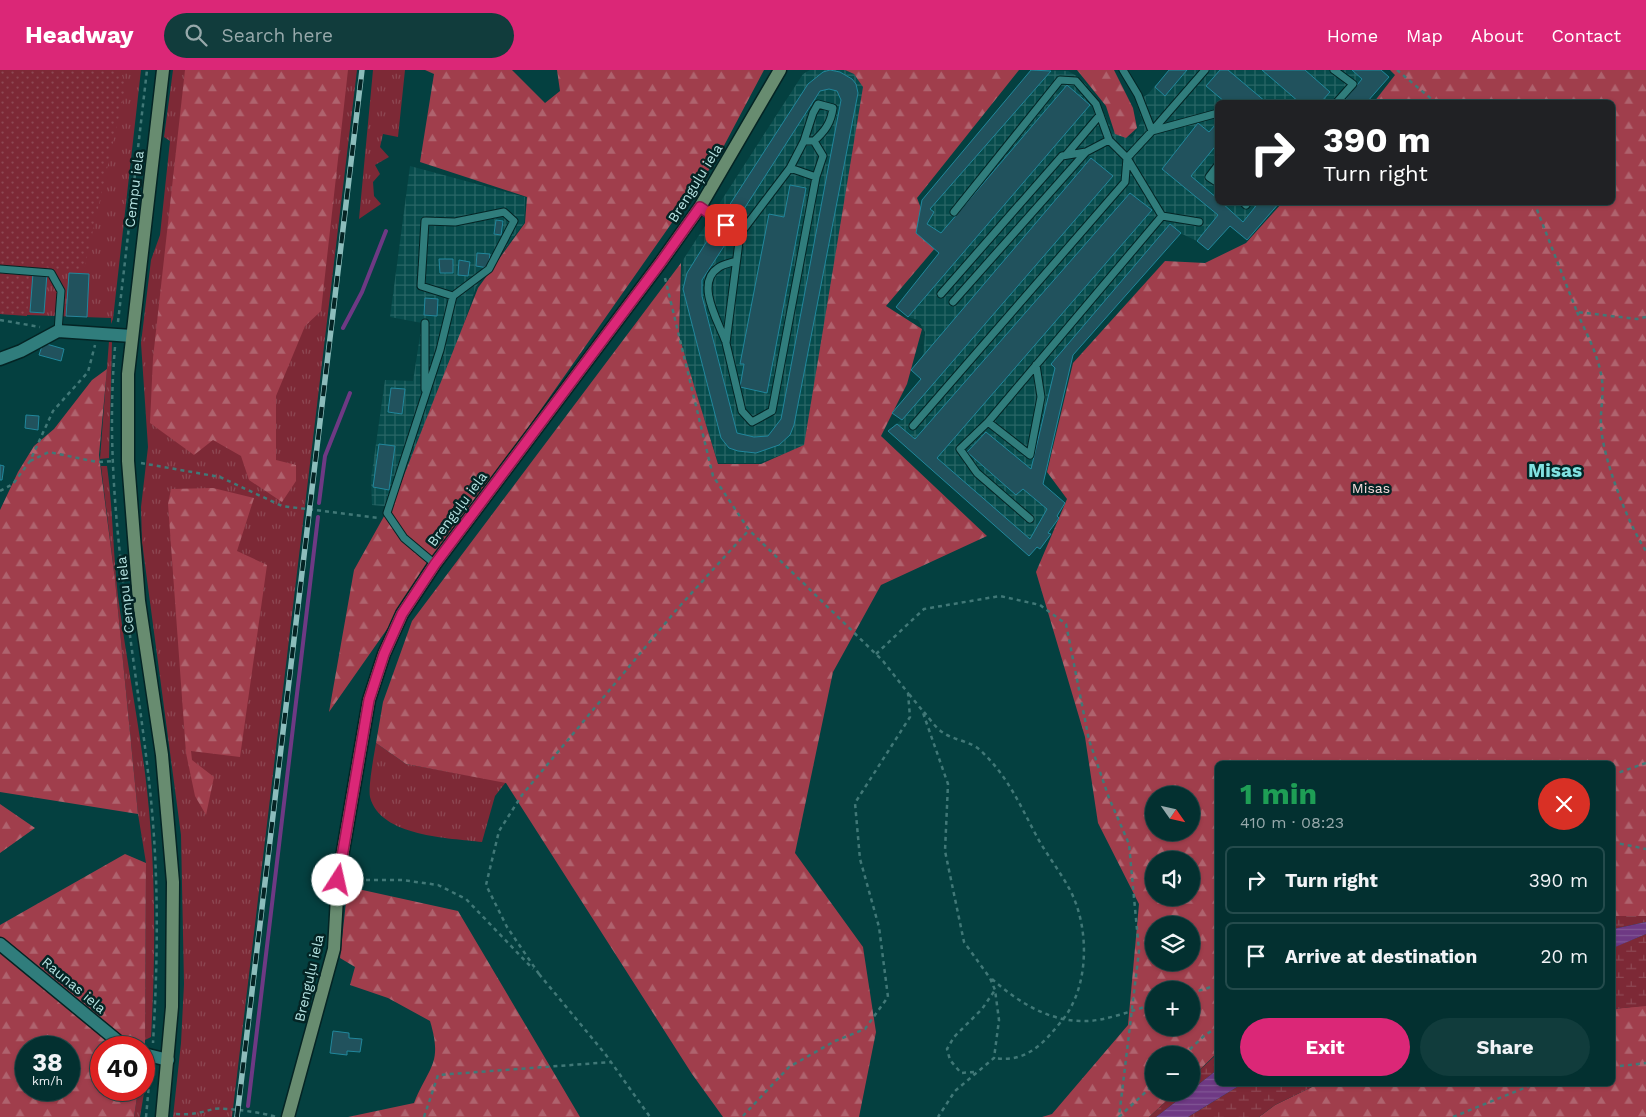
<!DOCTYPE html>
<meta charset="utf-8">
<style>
:root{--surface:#033030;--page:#113c3c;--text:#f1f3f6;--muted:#97a9ab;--line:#244b4c;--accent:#db2777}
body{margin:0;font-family:"Work Sans",sans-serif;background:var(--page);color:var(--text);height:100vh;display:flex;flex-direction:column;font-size:19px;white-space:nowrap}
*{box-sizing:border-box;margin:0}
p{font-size:16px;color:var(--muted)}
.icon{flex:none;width:28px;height:28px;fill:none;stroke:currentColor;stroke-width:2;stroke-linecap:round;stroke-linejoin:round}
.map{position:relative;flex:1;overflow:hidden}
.panel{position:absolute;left:1215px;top:691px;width:400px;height:325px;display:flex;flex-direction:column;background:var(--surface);border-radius:8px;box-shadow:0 1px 4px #0004,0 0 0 1px var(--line)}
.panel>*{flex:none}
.banner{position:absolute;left:1215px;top:30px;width:400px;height:105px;border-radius:8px;box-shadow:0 1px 4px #0004,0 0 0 1px var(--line);background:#202124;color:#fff;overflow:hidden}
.needle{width:32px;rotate:124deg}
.tools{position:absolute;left:1145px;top:716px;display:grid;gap:10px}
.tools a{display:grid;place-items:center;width:55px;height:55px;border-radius:50%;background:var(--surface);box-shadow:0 1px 4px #0004,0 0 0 1px var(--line);font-size:25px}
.speed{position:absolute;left:15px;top:966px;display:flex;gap:10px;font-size:25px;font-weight:700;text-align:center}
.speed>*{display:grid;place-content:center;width:65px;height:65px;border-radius:50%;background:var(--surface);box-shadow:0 1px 4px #0004,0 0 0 1px var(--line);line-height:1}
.speed small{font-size:12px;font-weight:400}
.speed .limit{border:8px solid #d22;background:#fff;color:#111}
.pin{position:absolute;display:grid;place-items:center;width:42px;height:42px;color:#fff;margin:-21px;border-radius:10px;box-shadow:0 2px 8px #0006}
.me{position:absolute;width:55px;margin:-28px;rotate:10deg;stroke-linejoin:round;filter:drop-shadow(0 0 4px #0008)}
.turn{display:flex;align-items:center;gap:18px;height:105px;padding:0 25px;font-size:22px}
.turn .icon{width:65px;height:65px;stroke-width:2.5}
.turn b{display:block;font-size:35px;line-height:42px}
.round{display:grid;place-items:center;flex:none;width:52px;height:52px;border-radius:26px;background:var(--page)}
.head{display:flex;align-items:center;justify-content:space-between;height:85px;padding:0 25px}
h1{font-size:30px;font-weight:700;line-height:38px;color:#1e9e55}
.cta{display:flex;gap:10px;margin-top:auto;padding:10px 25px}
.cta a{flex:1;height:58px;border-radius:30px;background:var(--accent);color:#fff;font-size:20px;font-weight:700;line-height:58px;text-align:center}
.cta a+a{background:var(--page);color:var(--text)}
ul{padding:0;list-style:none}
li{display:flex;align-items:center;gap:15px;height:68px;margin:0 10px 8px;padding:0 15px;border:2px solid var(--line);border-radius:8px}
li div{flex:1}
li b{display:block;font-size:19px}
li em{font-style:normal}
header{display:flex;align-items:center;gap:30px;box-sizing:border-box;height:70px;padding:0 25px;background:var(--accent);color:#fff}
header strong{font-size:24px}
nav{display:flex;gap:28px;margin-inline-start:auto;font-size:18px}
.search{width:350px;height:45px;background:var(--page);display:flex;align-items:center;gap:12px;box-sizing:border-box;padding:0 18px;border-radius:28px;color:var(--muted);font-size:19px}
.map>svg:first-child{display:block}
.industrial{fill:url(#industrial-grid)}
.grass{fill:url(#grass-tufts)}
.forest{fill:url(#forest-firs);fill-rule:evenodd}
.wetland{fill:url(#wetland-marsh)}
.garden{fill:url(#garden-dots)}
.water{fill:url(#water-rules)}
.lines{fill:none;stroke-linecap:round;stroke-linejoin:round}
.stream{stroke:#6e3984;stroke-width:4}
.building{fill:#21525d;stroke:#21879c}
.lane-casing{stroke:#042424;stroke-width:9}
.street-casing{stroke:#042424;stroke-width:15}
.secondary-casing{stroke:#042424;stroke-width:15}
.path{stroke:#417877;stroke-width:2.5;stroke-dasharray:4 4;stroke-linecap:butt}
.lane{stroke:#307d7c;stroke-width:7}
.street{stroke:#307d7c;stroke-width:12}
.secondary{stroke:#688c70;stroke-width:12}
.rail-casing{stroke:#8cbdbc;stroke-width:5.5}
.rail{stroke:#042424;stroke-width:4;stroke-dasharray:11;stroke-linecap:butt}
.route-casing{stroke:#8e194d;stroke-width:12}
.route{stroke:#db2777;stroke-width:9}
.labels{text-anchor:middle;stroke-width:5;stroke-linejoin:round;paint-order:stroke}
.street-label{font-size:14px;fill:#b5e2e1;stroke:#042424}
.park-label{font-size:14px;fill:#f7dadb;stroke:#042424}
.district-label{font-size:19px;font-weight:bold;fill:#80e2e1;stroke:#042424}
</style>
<header>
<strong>Headway</strong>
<div class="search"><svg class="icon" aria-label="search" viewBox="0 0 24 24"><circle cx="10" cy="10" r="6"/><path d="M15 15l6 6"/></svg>Search here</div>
<nav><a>Home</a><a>Map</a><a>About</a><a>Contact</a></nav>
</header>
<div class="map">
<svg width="1646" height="1047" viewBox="0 0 1646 1047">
<defs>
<pattern id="industrial-grid" width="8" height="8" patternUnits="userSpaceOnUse" patternTransform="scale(1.25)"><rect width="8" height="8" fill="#074c4c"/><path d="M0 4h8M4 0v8" fill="none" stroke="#296666"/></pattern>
<pattern id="grass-tufts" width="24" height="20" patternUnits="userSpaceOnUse" patternTransform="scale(1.25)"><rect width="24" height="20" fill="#7d2936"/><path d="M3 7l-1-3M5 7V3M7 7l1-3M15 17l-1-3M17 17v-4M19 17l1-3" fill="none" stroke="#8d4853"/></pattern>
<pattern id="forest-firs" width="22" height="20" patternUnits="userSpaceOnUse" patternTransform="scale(1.25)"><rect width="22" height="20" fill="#a03e4c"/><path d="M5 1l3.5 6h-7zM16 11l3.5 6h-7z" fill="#af636e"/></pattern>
<pattern id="wetland-marsh" width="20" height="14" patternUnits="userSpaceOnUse" patternTransform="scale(1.25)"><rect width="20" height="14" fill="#7d2936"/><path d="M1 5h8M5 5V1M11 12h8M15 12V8" fill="none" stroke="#8d4853"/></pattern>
<pattern id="garden-dots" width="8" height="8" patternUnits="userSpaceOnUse" patternTransform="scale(1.25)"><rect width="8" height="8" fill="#7d2936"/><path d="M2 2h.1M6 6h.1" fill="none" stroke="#8d4853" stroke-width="1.8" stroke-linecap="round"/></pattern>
<pattern id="water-rules" width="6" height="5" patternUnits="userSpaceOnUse" patternTransform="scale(1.25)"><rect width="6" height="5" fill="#6e3984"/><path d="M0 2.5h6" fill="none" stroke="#805595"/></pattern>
</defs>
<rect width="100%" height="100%" fill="#044040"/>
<path class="industrial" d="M810,0H845L854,4L864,17L805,376L759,393H718L679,267L683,190L803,4Z
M1031,0L1068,1L1080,8L1093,23L1113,61L1132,68L1142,50L1136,32L1148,24L1169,0H1381L1389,7L1367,32H1218V132L1280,133L1247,170L1230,156L1208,180L1197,171L1180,163L1073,285L1043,414L1065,433L1048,463L1051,464L1040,479L1037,477L1029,486L888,361L901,350L892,343L921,309L911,300L923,285L925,262L918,250L908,247L896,237L939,183L916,163L922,130Z
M410,96L525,127L524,153L476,217L416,397L393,437L372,435L371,409L385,310L413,311L422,253L390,247Z"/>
<path class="grass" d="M0,0H141L113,249L111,254V248L0,244Z
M173,0H357L232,1047H173L181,973L184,914L181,765L142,472L141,437L148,377L141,273L151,190L160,165L170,71L164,67Z
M373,0H405L398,67L383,64L380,77L389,87L375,95L380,104L373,112L374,126L381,134L359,149Z
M109,271L112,272L109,388L100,389Z
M101,396H107C113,439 113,484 118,527C126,586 137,644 145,703C156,790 156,878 151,967L145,970L146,793L138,744L115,510Z
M376,673L406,694L506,712L495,726L482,772C450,768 380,767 370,727C368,717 374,685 376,673Z
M144,996L148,999L140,1047H134L138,1020H144Z"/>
<path class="forest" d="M185,0H348L321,241L305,256L276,326V390L296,395V411L282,432L249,410L241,386L213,370L194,385L150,353L153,288Z
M425,0H512L545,33L560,21L557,0H764L718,87L329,642L354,500L397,423L478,218L525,153L527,127L420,92L434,4Z
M845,0H1019L917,128L936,177L886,236L922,259L907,314L881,366L987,466L881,515L833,602L795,783L863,877L876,962L859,1047H723L692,1004L506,713L406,694L376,673L383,632L412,551L681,193L679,266L718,394H761L804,375L863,17L854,4Z
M1077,0H1114L1133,38L1137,58L1126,68L1115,64L1106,36Z
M1390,0H1646V846H1613L1612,694H1218L1217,983L1191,1008V985H1154V1022L1175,1023L1149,1047H1042L1052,1044L1128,955L1139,834L1098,753L1085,667L1036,502L1067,429L1047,402L1073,293L1165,191L1205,193L1246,173L1282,133L1612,132V32H1374L1395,5ZM1154,725H1191V762H1154ZM1154,790H1191V828H1154ZM1154,855H1191V892H1154ZM1154,920H1191V958H1154Z
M107,299L99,385L115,510L138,744L0,722V440L18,402L34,376L54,359L92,310Z
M213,418L254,428L237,481L267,495L240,687L191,681L192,690L214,707L206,745L195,726L186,683L168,434L171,419Z
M0,734L35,758L0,783Z
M125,784L146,793L145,977L144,985V978H101V1020H138L134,1047H0V855ZM26,978H69V1020H26Z
M348,813L358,819L458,841L580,1047H348L414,1033C429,996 443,994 430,951L388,928L350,915L355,897L340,888Z
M1640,936H1646V1047H1259L1275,1035L1318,1014H1612L1613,939Z"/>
<path class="wetland" d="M1612,846H1646V852L1613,859Z
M1646,864V936L1613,939L1612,878Z
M1217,984V1000L1191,1020V1008Z
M1242,1014H1318L1275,1035L1259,1047H1188Z
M1175,1023H1187L1156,1047H1149Z"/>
<path class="garden" d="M0,0H120L126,16L84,200H63L31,195L27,246L0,244Z"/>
<path class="water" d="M1646,852V864L1613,878V859Z
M1217,1000L1218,1014H1242L1188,1047H1156Z"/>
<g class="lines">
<path class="stream" d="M343,258L362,222L386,161
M319,433L325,386L350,323
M248,1036L318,447"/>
</g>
<path class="building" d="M830,0L840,2L852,9L856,14L858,23L794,355L790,365L779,375L756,383L738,381L729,378L721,368L683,219L687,203L715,158L730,167L702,210V226L737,363L754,367L768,366L781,349L841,30L837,21L829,19L820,21L735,153L723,145L808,14L823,2Z
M1031,0L1051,1L930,139L934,142L927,154L941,163L1067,15L1090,35L908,247L896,237L939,183L916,163L922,130Z
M1169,0H1187L1165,26L1155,17Z
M1220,0H1228L1266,32H1225L1206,16Z
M1262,0H1305L1330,22L1321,32H1299Z
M1352,0H1381L1389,7L1367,32H1343L1362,9Z
M1198,53L1209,62L1215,55L1218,56V73L1191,106L1218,129V132H1221L1243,152L1259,132H1280L1247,170L1230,156L1208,180L1197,171L1218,145L1162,99Z
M1091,88L1113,106L902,350L892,343L921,309L911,300Z
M790,115L806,118L767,323L740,317L744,294H740L769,144L784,147Z
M1130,123L1152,140L937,388L1030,469L1047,439L1023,419L1016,425L967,382L986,362L1031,399L1055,298L1051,294L1170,154L1181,163L1073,285L1043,414L1065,433L1057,446L1059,448L1048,463L1051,464L1040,479L1037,477L1029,486L888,361L897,354L915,369Z
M496,150L503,151L501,165L494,164Z
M477,183L490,184L488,198L476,196Z
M439,189H453V203H440Z
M459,190L470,192L468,206L458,205Z
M33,203H47L44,243L30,242Z
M69,203L89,204L87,247L66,246Z
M425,228L438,229L437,246L424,245Z
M43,273L64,279L61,291L39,285Z
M391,318L405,319L402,344L388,342Z
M26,345L39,346L38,360L25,358Z
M379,374L395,376L389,420L373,417Z
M0,395L4,396L2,410H0Z
M333,961L349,963V968L362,969L360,982L347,981V985L330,983Z"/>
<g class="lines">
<defs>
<path id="lane" d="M1123,0L1138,25L1152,61L1205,0
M1334,0L1353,14L1337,32
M804,71L813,43L818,34L833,38C831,53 825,61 814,71
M1066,85L1100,45
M1218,95L1209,107L1218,113
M790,98L804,71H814L823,86L816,107
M1243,132L1246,135L1248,132
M700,137L740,164L726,273L742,341L752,352L772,341L816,107L790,98L740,164
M954,142L1060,10L1076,11L1096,34L1109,70L1127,88L1152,61L1218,43
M1162,146L1199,152
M0,199L51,203L61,221L58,261
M941,224L1062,86L1086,82
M953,232L1086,82L1109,70
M425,253V319
M725,270C718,251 695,213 718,198C722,194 731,193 736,191
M988,352L1030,385L1041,327L1036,295
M913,356L1125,112L1127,88L1162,146L988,352L960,379L977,403L1030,449
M435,494L404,468L387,443L440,280L453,226L421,216L425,151L455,152L504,142L514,151L489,199L453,226"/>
<path id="street" d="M0,289L21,281L58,261L132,266
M0,874L120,973L130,978
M144,984L168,990"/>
<path id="secondary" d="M162,1047L172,937L173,812L162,685L139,531L128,391V304L163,0
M288,1047L334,879L338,810L369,630L384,584L402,544L435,494L661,192L700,137L780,0"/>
</defs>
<use href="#lane" class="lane-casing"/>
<use href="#street" class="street-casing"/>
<use href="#secondary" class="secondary-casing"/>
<path class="path" d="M1397,0L1435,32
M1534,132L1577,242L1637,249L1646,247
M665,208L713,406L749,460L883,591L908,623L910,647L855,733L860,789L879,857L888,927L865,959L835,971L789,997L742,1047
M1577,242C1586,263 1599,286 1602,310C1604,325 1600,341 1601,356C1603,389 1628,454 1646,481
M0,250L40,257
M118,252L147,0
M115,277C102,428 134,571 150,720C159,805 158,888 153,973
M30,391L49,382L97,392L113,391
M141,393L220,407L282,436L379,448
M0,421L13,414L30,391L53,341L88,302L95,275
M876,584L924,539L1000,526L1040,535L1066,554L1089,670L1109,728L1129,774L1139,881L1119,1047
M909,624L922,640L948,714L945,781L964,872L990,908L995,920L999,950L994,988L955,1021L938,1047
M924,642C929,648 935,657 942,662C953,670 970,671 980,680C1007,705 1019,733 1036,765C1046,784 1060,801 1070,820C1090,858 1090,919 1060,953C1042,975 1025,993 994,988
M1612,705L1646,693
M1612,772L1646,779
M350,810H402L438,815L466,829L533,899
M539,904L507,857L486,815L499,761L522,725L678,538L749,460
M539,904L606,985L650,1047
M992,909C1018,932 1049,952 1086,951C1105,951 1134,940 1154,934
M1191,923L1218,915
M1184,985L1205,965L1218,957
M1612,997L1646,993
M974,1002L961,1003L950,990L947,979L954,967L982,939L995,920
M176,1044C193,1045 198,1043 214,1039C223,1037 266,1043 276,1047
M146,1047L150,1003
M424,1047L438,1005L611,992
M1119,1047L1154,1014
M1453,1047L1534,1014"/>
<use href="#lane" class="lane"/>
<use href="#street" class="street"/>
<use href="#secondary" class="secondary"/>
<defs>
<path id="rail" d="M237,1047L362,0"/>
</defs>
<use href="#rail" class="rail-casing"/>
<use href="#rail" class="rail"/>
</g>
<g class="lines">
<defs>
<path id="route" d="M338,810L369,630L384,584L402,544L435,494L661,192L700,137L726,155"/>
</defs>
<use href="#route" class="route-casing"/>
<use href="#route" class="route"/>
</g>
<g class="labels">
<g class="street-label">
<text transform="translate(695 113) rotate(-58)" y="5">Brenguļu iela</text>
<text transform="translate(134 119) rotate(-83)" y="5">Cempu iela</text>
<text transform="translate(457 439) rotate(-53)" y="5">Brenguļu iela</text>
<text transform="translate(125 525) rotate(-96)" y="5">Cempu iela</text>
<text transform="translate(309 908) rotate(-77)" y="5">Brenguļu iela</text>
<text transform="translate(74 915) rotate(40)" y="5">Raunas iela</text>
</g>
<g class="park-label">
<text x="1371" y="423">Misas</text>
</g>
<g class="district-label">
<text x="1555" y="407">Misas</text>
</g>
</g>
</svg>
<div class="tools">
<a><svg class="needle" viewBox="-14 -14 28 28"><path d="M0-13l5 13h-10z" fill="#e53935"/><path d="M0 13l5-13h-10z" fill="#97a9ab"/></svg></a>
<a><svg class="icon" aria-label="sound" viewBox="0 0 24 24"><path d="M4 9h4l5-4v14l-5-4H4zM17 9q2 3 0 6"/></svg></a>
<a><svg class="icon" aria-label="layers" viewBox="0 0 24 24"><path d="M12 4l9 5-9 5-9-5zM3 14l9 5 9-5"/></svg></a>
<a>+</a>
<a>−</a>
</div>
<div class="speed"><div>38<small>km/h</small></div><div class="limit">40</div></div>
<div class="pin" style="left:726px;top:155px;background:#d93025"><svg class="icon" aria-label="arrive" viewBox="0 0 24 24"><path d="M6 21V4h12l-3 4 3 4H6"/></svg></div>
<svg class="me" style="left:338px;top:810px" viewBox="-20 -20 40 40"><circle r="19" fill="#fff"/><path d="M0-13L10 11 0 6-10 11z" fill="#db2777"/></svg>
<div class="banner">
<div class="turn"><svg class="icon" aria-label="right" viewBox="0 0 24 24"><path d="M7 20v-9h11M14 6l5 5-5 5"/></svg><div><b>390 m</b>Turn right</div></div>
</div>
<section class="panel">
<div class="head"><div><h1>1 min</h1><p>410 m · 08:23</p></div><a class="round" style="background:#d93025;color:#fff"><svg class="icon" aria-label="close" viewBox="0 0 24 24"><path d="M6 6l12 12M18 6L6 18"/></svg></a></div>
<ul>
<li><svg class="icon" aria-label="right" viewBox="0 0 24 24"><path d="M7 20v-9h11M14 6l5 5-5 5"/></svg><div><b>Turn right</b></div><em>390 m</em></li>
<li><svg class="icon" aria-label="arrive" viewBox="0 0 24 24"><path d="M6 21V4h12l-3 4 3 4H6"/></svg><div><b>Arrive at destination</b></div><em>20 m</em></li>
</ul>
<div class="cta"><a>Exit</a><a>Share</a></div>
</section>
</div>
